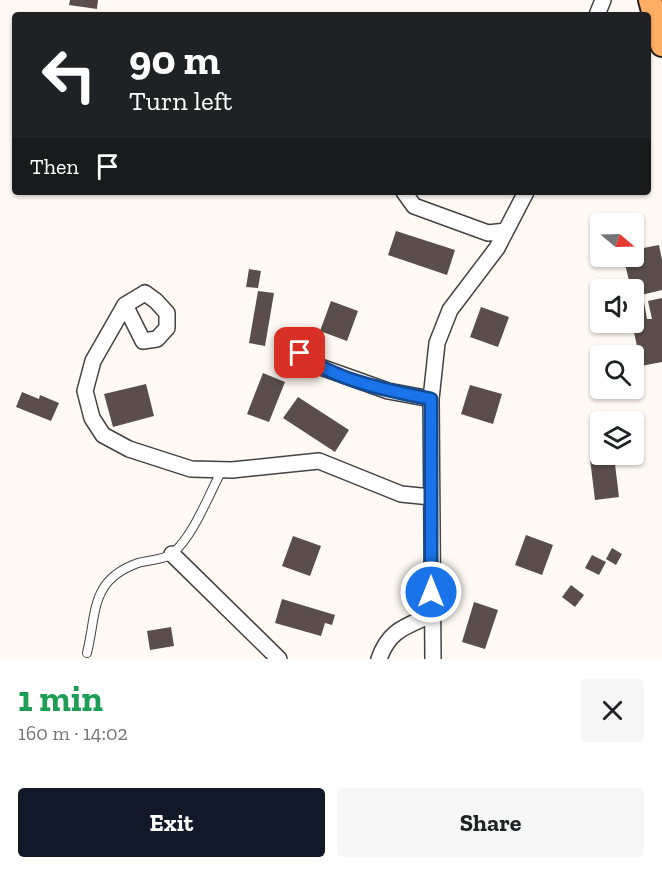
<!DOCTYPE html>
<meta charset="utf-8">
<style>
:root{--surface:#fff;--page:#f6f6f6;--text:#202124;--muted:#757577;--accent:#111827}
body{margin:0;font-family:"Zilla Slab",serif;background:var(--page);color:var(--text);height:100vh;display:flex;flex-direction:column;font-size:22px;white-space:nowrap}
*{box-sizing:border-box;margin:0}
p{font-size:20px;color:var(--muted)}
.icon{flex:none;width:33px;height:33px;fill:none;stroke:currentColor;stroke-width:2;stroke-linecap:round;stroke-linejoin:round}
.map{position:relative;height:659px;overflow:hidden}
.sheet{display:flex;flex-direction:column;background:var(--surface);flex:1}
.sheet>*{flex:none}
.guide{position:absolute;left:12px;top:12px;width:639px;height:183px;border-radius:6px;box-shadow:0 2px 4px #0004;background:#202124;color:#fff;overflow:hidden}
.needle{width:39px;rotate:109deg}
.controls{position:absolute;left:590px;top:213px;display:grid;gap:12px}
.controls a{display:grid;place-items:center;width:54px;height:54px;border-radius:6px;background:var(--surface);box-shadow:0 2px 4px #0004;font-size:30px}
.pin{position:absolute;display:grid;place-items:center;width:51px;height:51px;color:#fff;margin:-26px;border-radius:12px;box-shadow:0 3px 9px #0006}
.me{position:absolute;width:66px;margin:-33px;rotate:0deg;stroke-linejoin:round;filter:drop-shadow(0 0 4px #0008)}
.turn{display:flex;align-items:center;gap:21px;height:126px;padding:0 18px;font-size:27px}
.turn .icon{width:78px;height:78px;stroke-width:2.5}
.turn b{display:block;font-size:42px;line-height:51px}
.then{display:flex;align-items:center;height:57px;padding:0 18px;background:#0003;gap:12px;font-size:22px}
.round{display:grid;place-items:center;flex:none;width:63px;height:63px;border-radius:6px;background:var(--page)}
.summary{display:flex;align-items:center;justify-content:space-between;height:102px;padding:0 18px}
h1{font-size:36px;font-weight:700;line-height:45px;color:#1e9e55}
.action{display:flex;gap:12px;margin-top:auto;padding:12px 18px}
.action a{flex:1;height:69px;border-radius:6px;background:var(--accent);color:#fff;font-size:24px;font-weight:700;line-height:69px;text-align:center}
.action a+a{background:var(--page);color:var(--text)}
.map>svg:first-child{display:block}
.building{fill:#5a4d4b}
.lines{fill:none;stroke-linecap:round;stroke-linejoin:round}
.service-casing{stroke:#434343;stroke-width:10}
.minor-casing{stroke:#434343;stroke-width:18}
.primary-casing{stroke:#212121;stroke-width:26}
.service{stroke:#fff;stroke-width:8}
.minor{stroke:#fff;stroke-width:15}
.primary{stroke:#ffae63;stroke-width:22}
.route-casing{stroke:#114b97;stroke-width:15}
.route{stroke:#1a73e8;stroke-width:10}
</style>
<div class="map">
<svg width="662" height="659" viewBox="0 0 662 659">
<rect width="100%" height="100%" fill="#fff9f3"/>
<path class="building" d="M70,0H98L97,9L69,5Z
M396,231L455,250L447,275L388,255Z
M659,245L662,260V290L633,297L623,256H633V250Z
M249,269L261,271L258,288L246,287Z
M258,291L274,293L265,346L249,343Z
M662,298V362L641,366L634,332L626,333L624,322H633V304L644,302L647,319H652L648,301Z
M331,301L358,311L347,341L320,331Z
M481,307L509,317L498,347L470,337Z
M263,373L285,382L269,422L247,414Z
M146,384L154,416L113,427L104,394Z
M470,385L502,394L493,424L461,414Z
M22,392L39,399L40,395L59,403L51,421L16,407Z
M298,397L349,430L335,452L283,418Z
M614,456L619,497L595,500L590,459Z
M526,535L553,545L542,575L515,565Z
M293,536L321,546L310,576L282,566Z
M612,548L622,554L616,565L606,559Z
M592,555L606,562L599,575L585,568Z
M571,585L584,595L575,607L562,597Z
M282,599L335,615L332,625L325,623L321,636L275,623Z
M474,602L498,610L485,649L462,642Z
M171,627L174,646L150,650L147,631Z"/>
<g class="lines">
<defs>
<path id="service" d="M87,653C97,612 90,580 138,563C147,560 165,560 173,553C194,535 209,494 222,470"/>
<path id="minor" d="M597,15L603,0
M404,192L414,206L488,233L506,231
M125,305L143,341L157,339L167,328V313L156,301L145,293L125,305L93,361L85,391L92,418L103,435L129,449L191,469L232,470L319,461L401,494L431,497
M286,342L315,365L388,391L431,399
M172,554L279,659
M379,659C389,630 405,627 431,615
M433,659L431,399L437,343L450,310L497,248L526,192"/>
<path id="primary" d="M650,0L662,45"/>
</defs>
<use href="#service" class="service-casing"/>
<use href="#minor" class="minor-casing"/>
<use href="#primary" class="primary-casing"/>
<use href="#service" class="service"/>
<use href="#minor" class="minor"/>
<use href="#primary" class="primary"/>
</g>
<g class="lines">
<defs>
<path id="route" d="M300,353C333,380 390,391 431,399V592"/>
</defs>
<use href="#route" class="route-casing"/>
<use href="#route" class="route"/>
</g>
</svg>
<div class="controls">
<a><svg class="needle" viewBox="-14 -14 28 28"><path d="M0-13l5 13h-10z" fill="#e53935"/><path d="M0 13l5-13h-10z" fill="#757577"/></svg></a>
<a><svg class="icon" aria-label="sound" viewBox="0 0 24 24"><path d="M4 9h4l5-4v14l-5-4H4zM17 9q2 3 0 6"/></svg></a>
<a><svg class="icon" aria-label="search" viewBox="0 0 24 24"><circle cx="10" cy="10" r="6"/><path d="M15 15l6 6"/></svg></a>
<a><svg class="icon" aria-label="layers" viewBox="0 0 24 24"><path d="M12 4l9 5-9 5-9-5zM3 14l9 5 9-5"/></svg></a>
</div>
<div class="pin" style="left:300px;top:353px;background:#d93025"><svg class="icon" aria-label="arrive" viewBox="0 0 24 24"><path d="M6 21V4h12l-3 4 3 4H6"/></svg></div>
<svg class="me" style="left:431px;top:592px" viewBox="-20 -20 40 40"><circle r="17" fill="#1a73e8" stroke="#fff" stroke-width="3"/><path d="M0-11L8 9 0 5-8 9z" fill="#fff"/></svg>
<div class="guide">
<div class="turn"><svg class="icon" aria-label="left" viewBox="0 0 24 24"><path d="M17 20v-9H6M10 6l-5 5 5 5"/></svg><div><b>90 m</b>Turn left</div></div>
<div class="then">Then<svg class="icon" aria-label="arrive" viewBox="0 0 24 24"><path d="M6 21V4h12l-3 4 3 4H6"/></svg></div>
</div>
</div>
<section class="sheet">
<div class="summary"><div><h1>1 min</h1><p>160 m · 14:02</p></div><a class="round"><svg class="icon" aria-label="close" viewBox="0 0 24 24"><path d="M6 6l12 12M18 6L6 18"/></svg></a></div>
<div class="action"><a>Exit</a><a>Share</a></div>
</section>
